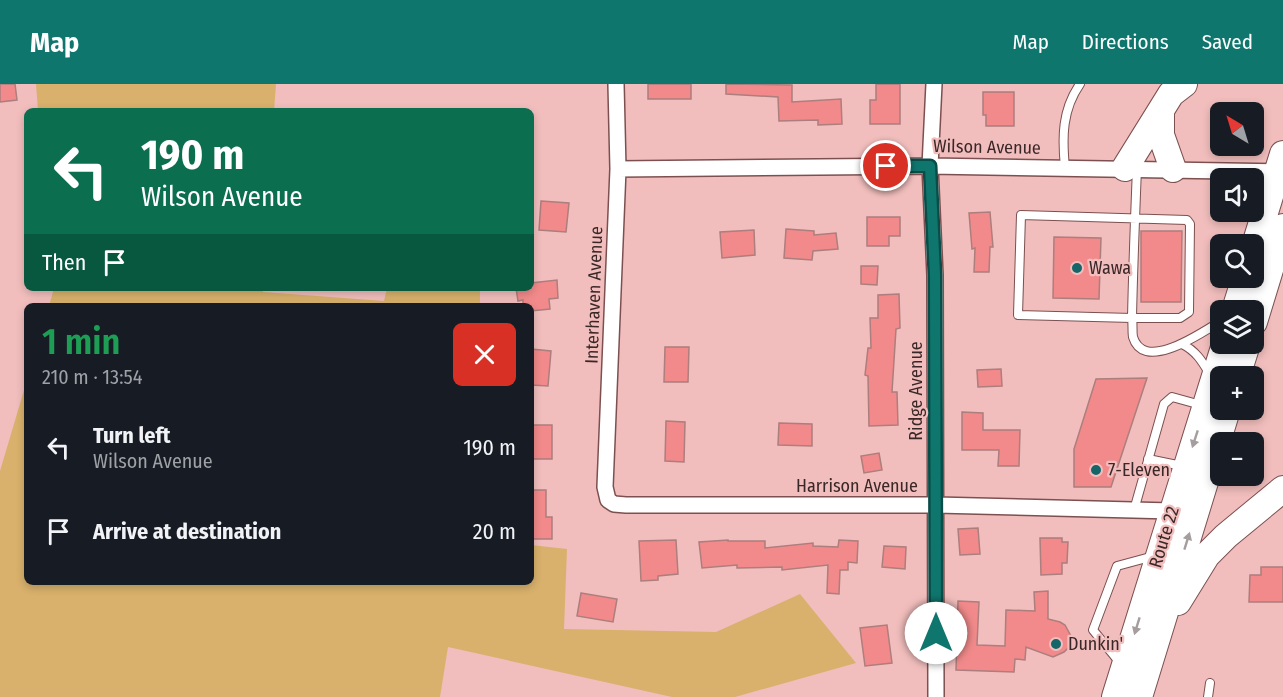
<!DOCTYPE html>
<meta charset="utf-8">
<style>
:root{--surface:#171b24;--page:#20242c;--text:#f1f3f6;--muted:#9ea1a6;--accent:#0f766e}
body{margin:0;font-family:"Fira Sans Condensed",sans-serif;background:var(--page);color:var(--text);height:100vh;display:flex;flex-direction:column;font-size:22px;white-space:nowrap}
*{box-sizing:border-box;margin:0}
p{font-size:20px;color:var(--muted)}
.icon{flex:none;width:33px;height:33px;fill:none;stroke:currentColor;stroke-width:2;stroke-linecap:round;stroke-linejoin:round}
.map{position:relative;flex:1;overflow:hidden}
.side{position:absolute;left:24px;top:219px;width:510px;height:282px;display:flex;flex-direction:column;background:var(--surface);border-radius:9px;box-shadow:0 3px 9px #0003}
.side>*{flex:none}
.hud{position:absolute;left:24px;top:24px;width:510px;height:183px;border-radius:9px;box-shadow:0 3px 9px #0003;background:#0b6e4f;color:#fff;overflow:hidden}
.needle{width:39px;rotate:322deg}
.buttons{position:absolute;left:1210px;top:18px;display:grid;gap:12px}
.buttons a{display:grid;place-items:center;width:54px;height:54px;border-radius:9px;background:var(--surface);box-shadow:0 3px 9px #0003;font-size:30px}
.pin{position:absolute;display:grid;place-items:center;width:51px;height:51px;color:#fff;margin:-26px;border:3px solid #fff;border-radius:50%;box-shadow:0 2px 6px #0007}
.me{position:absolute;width:66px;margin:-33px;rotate:0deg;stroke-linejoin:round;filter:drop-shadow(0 0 4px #0008)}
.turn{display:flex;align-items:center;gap:21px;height:126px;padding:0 18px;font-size:27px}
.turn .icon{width:78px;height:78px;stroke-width:2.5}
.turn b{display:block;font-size:42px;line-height:51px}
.then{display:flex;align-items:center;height:57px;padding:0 18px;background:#0003;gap:12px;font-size:22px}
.round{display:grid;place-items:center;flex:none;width:63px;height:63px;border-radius:9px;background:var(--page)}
.summary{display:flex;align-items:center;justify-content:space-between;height:102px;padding:0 18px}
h1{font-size:36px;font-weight:600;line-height:45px;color:#1e9e55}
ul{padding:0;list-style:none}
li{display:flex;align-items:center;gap:18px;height:84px;padding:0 18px}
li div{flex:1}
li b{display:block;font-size:22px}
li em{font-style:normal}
header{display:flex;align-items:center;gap:36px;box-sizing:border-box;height:84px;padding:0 30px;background:var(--accent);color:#fff}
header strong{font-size:28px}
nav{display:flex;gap:33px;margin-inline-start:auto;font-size:21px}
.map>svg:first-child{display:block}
.green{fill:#d9b16c}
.building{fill:#f28a8b;stroke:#ac7e7d;stroke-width:1.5}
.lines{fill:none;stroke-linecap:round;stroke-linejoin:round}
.lane-casing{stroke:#7c5050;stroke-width:10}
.street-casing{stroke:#7c5050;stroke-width:18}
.highway-casing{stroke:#7c5050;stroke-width:28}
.lane{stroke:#fff;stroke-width:8}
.street{stroke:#fff;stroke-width:15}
.highway{stroke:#fff;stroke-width:26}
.oneway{fill:#a69e9e}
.route-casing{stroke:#0a4d48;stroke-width:15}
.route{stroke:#0f766e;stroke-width:10}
.poi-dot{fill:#166569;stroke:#f1bebd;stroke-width:2}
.labels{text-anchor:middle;stroke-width:4.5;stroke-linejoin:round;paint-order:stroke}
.street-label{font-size:18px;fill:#3a2727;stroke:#f1bebd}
.poi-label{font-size:18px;fill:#3a2727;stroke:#f1bebd;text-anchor:start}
</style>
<header>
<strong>Map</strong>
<nav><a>Map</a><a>Directions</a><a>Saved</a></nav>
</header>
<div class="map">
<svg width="1283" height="613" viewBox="0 0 1283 613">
<rect width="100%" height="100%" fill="#f1bebd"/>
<path class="green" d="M36,0H276L274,27H38Z
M54,204H262L263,208L384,217L387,204H480V222H49Z
M27,296V498H531V461L567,465L564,545L716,548L800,510L856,579L735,613H672L448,563L440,613H0V387Z"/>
<path class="building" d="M0,0H15L17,16L0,18Z
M648,0H691V15H648Z
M726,0L792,1V18L841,15L842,40L818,41V36L779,37L778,13L726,10Z
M876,0H900V40H870V16H876Z
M983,8H1014V42H986V31H983Z
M541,117L569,119L566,148L539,146Z
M990,128L993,163H990L989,188H974L975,164L972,165L969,129Z
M867,133H900V152H889V162H867Z
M786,145L814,147V151L836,149L838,165L813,167L812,176L784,174Z
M754,146L755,171L722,174L720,148Z
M1141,147H1182L1181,218H1141Z
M1054,153L1101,154L1099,215L1053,214Z
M861,182H878L877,201L861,200Z
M557,196L558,214L549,215L550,225L531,227V222H523V216L518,217L516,204H531V199Z
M899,210L900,244L896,245L892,308H897L898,341L869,342L868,292L865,291L868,264H871L870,234H878V211Z
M665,263H689L688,298H664Z
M531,265L551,267L548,302L531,301Z
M1001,285L1002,302L978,303L977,286Z
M1147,294L1111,403H1074V365L1096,295Z
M962,328L983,329V346H1020L1019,382H998L999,366H962Z
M666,337L685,338L684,378L665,377Z
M779,339L812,340V362L778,361Z
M531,341H552V375H531Z
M879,369L882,386L864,389L861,372Z
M531,406H546V433H552V455H531Z
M978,444L980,470L960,471L958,445Z
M1040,454H1062V458H1068L1067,479H1062V490L1041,491Z
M676,456L678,490L658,492V496L641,497L639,457Z
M728,456V457H765V464L813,459V462L838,463L839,456L858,457L857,479L848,478V486H840L839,510L827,509L828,481L782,486V483L737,484V481L702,484L699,458Z
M884,462L906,463L905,485L882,483Z
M1261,483H1283V518H1249L1250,491H1261Z
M1048,507V535L1060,538L1065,541L1071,552L1068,564L1064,568L1053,573L1026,563L1025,576L1015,575L1014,588L956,586L958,517L979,518L977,561L1005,562L1006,526L1035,527L1034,508Z
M581,509L617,515L613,538L577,532Z
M887,541L892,579L865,582L860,544Z"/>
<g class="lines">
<defs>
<path id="lane" d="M1065,84C1062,53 1062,26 1080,0
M1137,84C1135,134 1133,184 1132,234L1018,231L1021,131L1187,136L1190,140L1189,228L1180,234H1132C1133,240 1132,247 1133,253C1144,290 1204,247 1221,237
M1182,260C1196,267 1202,277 1209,289
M1148,375L1182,382
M1134,426L1164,320L1172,313L1201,321
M1121,580L1093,546L1117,482L1154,472
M1208,613L1210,599"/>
<path id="street" d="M616,0L618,85L605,403L608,416L614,420L626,421H936L1172,427
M934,0L930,82L935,191L936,613
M618,85L930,82L1283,88"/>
<path id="highway" d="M1161,27V51L1173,85
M1125,84L1171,10L1184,0
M1254,164L1283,70
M1235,226L1245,194
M1254,238L1283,143
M1237,292L1247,260
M1178,518L1207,471L1226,452L1283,405
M1115,613L1225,260
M1139,613L1227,326"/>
</defs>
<use href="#lane" class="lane-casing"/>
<use href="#street" class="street-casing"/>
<use href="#highway" class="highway-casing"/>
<use href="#lane" class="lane"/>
<use href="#street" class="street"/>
<use href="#highway" class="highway"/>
</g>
<defs><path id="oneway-solid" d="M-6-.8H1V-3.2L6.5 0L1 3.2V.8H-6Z" transform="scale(1.5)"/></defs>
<g class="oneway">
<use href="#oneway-solid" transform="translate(1195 355) rotate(108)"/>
<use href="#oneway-solid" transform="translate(1187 457) rotate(-73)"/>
<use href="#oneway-solid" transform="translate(1137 542) rotate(107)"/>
</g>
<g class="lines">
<defs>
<path id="route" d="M886,82H930L935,191L936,549"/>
</defs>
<use href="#route" class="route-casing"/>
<use href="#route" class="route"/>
</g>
<g class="poi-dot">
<circle cx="1077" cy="184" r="6"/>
<circle cx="1096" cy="386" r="6"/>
<circle cx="1056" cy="560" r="6"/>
</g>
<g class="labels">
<g class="street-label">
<text transform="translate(987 63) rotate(1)" y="6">Wilson Avenue</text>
<text transform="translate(594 211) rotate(-88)" y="6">Interhaven Avenue</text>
<text transform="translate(916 307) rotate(-90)" y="6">Ridge Avenue</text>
<text x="857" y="408">Harrison Avenue</text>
<text transform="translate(1164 453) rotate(-73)" y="6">Route 22</text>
</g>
<g class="poi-label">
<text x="1089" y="190">Wawa</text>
<text x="1108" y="392">7-Eleven</text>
<text x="1068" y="566">Dunkin'</text>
</g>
</g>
</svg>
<div class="buttons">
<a><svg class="needle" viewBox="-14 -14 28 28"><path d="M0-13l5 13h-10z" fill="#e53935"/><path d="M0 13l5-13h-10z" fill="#9ea1a6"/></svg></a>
<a><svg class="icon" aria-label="sound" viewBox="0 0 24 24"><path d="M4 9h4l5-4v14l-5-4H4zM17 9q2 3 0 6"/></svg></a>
<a><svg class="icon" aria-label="search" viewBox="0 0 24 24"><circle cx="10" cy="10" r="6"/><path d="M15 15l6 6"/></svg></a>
<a><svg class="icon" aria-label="layers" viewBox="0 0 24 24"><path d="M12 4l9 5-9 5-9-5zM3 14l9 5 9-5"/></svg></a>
<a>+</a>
<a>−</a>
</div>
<div class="pin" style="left:886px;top:82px;background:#d93025"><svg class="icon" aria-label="arrive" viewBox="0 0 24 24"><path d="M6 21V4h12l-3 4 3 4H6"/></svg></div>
<svg class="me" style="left:936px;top:549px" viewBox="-20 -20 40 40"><circle r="19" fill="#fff"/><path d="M0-13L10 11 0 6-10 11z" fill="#0f766e"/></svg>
<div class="hud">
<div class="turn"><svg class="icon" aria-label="left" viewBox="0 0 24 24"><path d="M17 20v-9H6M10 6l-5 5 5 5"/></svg><div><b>190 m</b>Wilson Avenue</div></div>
<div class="then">Then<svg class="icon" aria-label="arrive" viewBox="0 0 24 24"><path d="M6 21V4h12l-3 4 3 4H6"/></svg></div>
</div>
<section class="side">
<div class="summary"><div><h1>1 min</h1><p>210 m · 13:54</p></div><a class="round" style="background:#d93025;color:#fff"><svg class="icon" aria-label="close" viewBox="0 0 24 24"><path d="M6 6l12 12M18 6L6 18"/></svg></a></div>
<ul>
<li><svg class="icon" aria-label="left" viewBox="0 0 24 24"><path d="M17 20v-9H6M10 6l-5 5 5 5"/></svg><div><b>Turn left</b><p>Wilson Avenue</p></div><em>190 m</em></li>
<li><svg class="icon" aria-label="arrive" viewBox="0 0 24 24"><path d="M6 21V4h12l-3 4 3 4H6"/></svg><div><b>Arrive at destination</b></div><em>20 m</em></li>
</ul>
</section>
</div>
